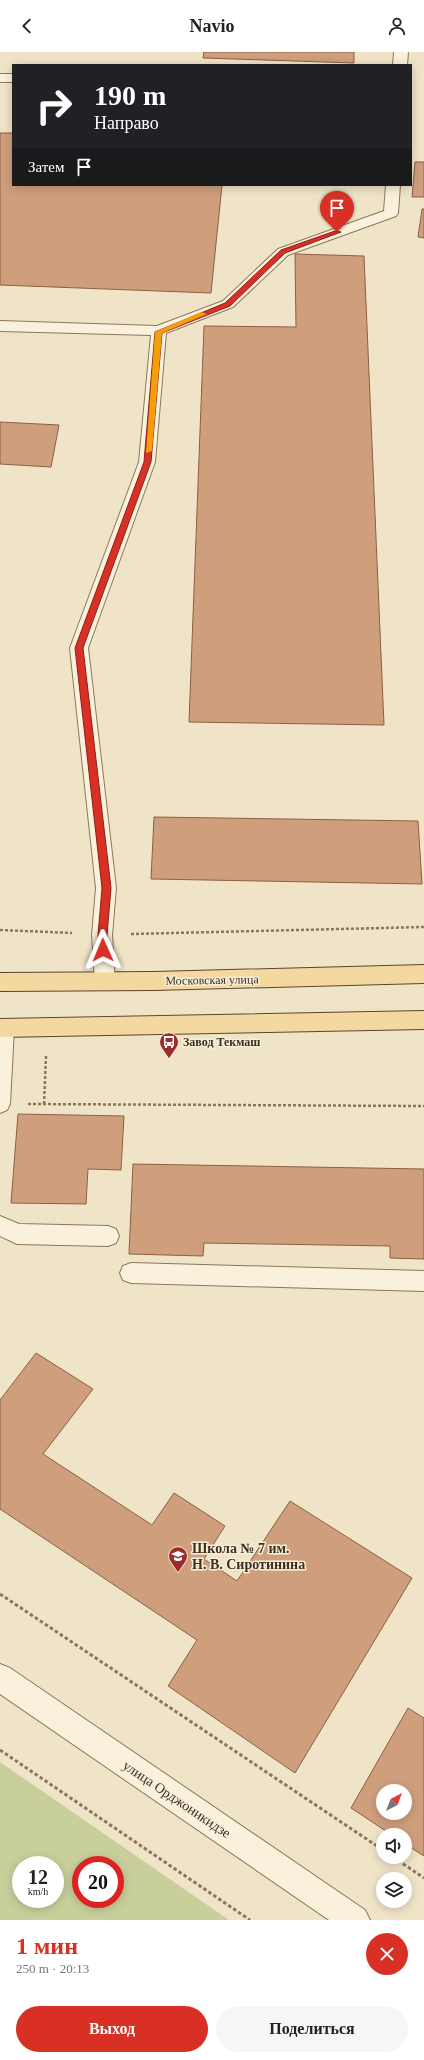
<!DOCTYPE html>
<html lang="ru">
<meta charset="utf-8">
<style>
:root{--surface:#fff;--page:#f6f6f6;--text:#222;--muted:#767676;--accent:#d93025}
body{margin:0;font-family:"Times New Roman",serif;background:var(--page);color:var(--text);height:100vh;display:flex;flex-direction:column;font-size:15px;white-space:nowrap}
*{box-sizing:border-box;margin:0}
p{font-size:13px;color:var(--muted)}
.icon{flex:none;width:22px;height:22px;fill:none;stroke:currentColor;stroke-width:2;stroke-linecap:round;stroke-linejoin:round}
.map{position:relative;height:1868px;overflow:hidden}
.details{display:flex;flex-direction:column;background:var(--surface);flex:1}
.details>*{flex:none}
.hud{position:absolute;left:12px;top:12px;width:400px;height:122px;border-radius:0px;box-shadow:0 2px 10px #0003;background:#202124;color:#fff;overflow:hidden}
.needle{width:26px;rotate:42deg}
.fabs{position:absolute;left:376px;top:1732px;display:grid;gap:8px}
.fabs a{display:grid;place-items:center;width:36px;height:36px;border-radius:50%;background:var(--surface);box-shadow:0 2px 10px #0003;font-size:20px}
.speed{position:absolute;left:12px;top:1804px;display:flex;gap:8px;font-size:20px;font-weight:700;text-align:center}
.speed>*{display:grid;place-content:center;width:52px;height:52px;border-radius:50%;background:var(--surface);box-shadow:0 2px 10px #0003;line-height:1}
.speed small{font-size:10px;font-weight:400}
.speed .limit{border:6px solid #d22;background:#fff;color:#111}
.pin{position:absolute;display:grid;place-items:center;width:34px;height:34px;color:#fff;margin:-41px -17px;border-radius:50% 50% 50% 0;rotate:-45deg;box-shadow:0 0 4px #0007}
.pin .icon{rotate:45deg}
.me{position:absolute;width:44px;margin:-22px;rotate:359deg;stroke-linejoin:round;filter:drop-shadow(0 0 3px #0008)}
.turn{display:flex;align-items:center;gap:14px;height:84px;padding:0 16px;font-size:18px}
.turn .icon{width:52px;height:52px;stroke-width:2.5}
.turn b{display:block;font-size:28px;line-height:34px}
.then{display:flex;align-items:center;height:38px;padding:0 16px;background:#0003;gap:8px;font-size:15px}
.round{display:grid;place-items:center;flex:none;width:42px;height:42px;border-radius:21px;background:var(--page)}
.headline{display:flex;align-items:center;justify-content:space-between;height:68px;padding:0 16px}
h1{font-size:24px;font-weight:800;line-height:30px;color:var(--accent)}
.button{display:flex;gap:8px;margin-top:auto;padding:8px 16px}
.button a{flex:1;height:46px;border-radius:24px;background:var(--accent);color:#fff;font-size:16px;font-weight:800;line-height:46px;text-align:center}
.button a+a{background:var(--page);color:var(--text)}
header{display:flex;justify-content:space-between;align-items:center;height:52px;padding:0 16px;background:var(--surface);font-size:18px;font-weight:800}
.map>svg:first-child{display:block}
.green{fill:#c9cf9b;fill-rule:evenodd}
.building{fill:#cf9f7d;stroke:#8d5f41;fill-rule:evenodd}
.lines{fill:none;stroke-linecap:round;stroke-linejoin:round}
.service-casing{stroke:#8d765c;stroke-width:2}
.tertiary-casing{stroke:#8d765c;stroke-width:2}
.primary-casing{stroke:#5b4430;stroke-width:2}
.path-far1{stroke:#8d765c;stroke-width:2.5;stroke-dasharray:3 2;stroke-linecap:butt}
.path{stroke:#8d765c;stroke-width:3;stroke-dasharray:3.5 2.5;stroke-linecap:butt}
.service{fill:#faf1dc;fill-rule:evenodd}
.tertiary{fill:#faf1dc;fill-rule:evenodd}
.primary{fill:#f3d9a0;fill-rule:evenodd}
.route{fill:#d93025;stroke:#8d1f18}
.slow{fill:#f59e0b}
.labels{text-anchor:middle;stroke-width:3;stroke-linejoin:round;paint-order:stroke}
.street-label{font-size:12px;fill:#3d2e20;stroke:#f7eed8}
.poi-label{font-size:12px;font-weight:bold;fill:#3d2e20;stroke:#f7eed8;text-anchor:start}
.near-poi-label{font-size:14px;font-weight:bold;fill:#3d2e20;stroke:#f7eed8;text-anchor:start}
.near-street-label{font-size:14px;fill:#3d2e20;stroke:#f7eed8}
</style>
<header><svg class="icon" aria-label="back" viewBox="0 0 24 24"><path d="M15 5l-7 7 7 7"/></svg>Navio<svg class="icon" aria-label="person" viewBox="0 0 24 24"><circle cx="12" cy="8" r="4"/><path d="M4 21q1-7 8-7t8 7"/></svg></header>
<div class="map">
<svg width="424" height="1868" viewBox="0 0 424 1868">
<rect width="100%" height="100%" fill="#f0e4c8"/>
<path class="green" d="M0,1710L229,1868H0ZM21,1813H55V1847H21ZM81,1813H115V1847H81Z"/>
<path class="building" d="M204,0H354V11L203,6Z
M0,81H13V133H222L211,241L0,233Z
M415,110H424V145H412Z
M422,157H424V186L418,185Z
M295,202L364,204L384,673L189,670L204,274L296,275Z
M0,370L59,373L51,415L0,412Z
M154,765L418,769L422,832L151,827Z
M18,1062L124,1064L121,1118L88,1117L86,1152L11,1151Z
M133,1112L424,1117V1207L390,1206V1194L204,1191L203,1204L129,1202Z
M36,1301L93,1337L43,1402L152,1473L174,1441L225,1474L204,1507L237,1529L290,1449L412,1526L295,1721L168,1634L197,1588L0,1457V1348Z
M408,1656L424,1666V1804L405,1792V1783H392L351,1756ZM383,1739H405V1761H383Z"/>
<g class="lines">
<defs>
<path id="service" d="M394,0H408L407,13H393Z
M0,22H13V30H0Z
M386,133H400L398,161L396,164L288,203L233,255L166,281L155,410L88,596L116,836L112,883L115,930L112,936L105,938L98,936L95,930L92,883L96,836L70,596L139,410L151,283L0,279V269L157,274L223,249L278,197L384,159Z
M4,968L11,970L14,976L10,1052L7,1058L0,1061V969Z
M0,1164L19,1172L108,1174L116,1177L119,1184L116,1191L108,1194L17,1192L0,1184Z
M131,1211L424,1219V1239L131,1231L123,1228L120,1221L123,1214Z"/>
<path id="tertiary" d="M0,1612L10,1616L365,1858L370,1868H329L0,1642Z"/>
<path id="primary" d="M424,913V931L154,938L0,939V921L154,920Z
M424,959V977L0,985V967Z"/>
</defs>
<use href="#service" class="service-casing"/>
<use href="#tertiary" class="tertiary-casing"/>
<use href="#primary" class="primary-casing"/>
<path class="path-far1" d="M0,878L72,881
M131,882L424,875
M28,1052L424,1054
M44,1052L46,1004"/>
<path class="path" d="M0,1542L383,1798
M0,1698L250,1868
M393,1805L424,1826"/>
<use href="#service" class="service"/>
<use href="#tertiary" class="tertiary"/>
<use href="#primary" class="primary"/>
</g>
<path class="route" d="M335,179L341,180L285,201L230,254L162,281L151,410L83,596L111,836L107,883L108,898L103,902L99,898L98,883L102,836L75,596L144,410L155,280L225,251L281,198Z"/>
<path class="slow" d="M201,260L207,262L162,281L152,399L146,401L155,280Z"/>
<defs>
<symbol id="bus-pin" viewBox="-11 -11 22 30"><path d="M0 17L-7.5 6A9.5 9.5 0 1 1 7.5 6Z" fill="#9e2a2b" stroke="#f7eed8"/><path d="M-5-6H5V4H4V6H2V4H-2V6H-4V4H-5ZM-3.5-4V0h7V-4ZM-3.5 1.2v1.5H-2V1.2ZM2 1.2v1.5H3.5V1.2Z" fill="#fff"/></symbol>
<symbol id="school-pin" viewBox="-11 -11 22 30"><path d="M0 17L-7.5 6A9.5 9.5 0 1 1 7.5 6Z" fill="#9e2a2b" stroke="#f7eed8"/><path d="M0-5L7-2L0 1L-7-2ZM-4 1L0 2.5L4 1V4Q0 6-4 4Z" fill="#fff"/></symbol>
</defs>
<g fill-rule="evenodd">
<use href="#bus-pin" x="158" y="979" width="22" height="30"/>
<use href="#school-pin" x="167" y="1493" width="22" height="30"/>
</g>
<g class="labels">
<g class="street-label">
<text transform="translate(212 928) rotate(-1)" y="4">Московская улица</text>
</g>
<g class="poi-label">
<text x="183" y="994">Завод Текмаш</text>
</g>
<g class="near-poi-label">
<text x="192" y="1501">Школа № 7 им.<tspan x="192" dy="16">Н. В. Сиротинина</tspan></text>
</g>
<g class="near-street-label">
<text transform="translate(177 1747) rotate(34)" y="5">улица Орджоникидзе</text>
</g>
</g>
</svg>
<div class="fabs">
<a><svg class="needle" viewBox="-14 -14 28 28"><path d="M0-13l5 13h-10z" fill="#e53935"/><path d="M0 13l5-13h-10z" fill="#767676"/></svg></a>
<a><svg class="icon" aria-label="sound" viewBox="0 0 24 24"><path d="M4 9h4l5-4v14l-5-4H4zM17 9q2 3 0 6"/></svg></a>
<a><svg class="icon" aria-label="layers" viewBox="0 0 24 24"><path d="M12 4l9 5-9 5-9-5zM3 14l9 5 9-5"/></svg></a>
</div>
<div class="speed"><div>12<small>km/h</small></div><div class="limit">20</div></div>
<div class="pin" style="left:337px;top:180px;background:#d93025"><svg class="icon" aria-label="arrive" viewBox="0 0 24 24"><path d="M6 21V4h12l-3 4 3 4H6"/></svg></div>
<svg class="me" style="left:103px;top:898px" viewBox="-20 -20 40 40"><path d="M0-17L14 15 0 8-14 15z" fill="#d93025" stroke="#fff" stroke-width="4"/></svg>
<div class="hud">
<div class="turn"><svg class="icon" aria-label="right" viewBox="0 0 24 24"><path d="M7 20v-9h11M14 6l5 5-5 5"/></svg><div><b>190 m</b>Направо</div></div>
<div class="then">Затем<svg class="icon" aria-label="arrive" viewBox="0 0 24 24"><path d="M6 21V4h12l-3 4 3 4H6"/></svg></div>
</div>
</div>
<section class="details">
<div class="headline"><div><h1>1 мин</h1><p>250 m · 20:13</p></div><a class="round" style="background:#d93025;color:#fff"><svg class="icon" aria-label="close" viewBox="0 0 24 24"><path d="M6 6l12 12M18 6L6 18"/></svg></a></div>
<div class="button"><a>Выход</a><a>Поделиться</a></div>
</section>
